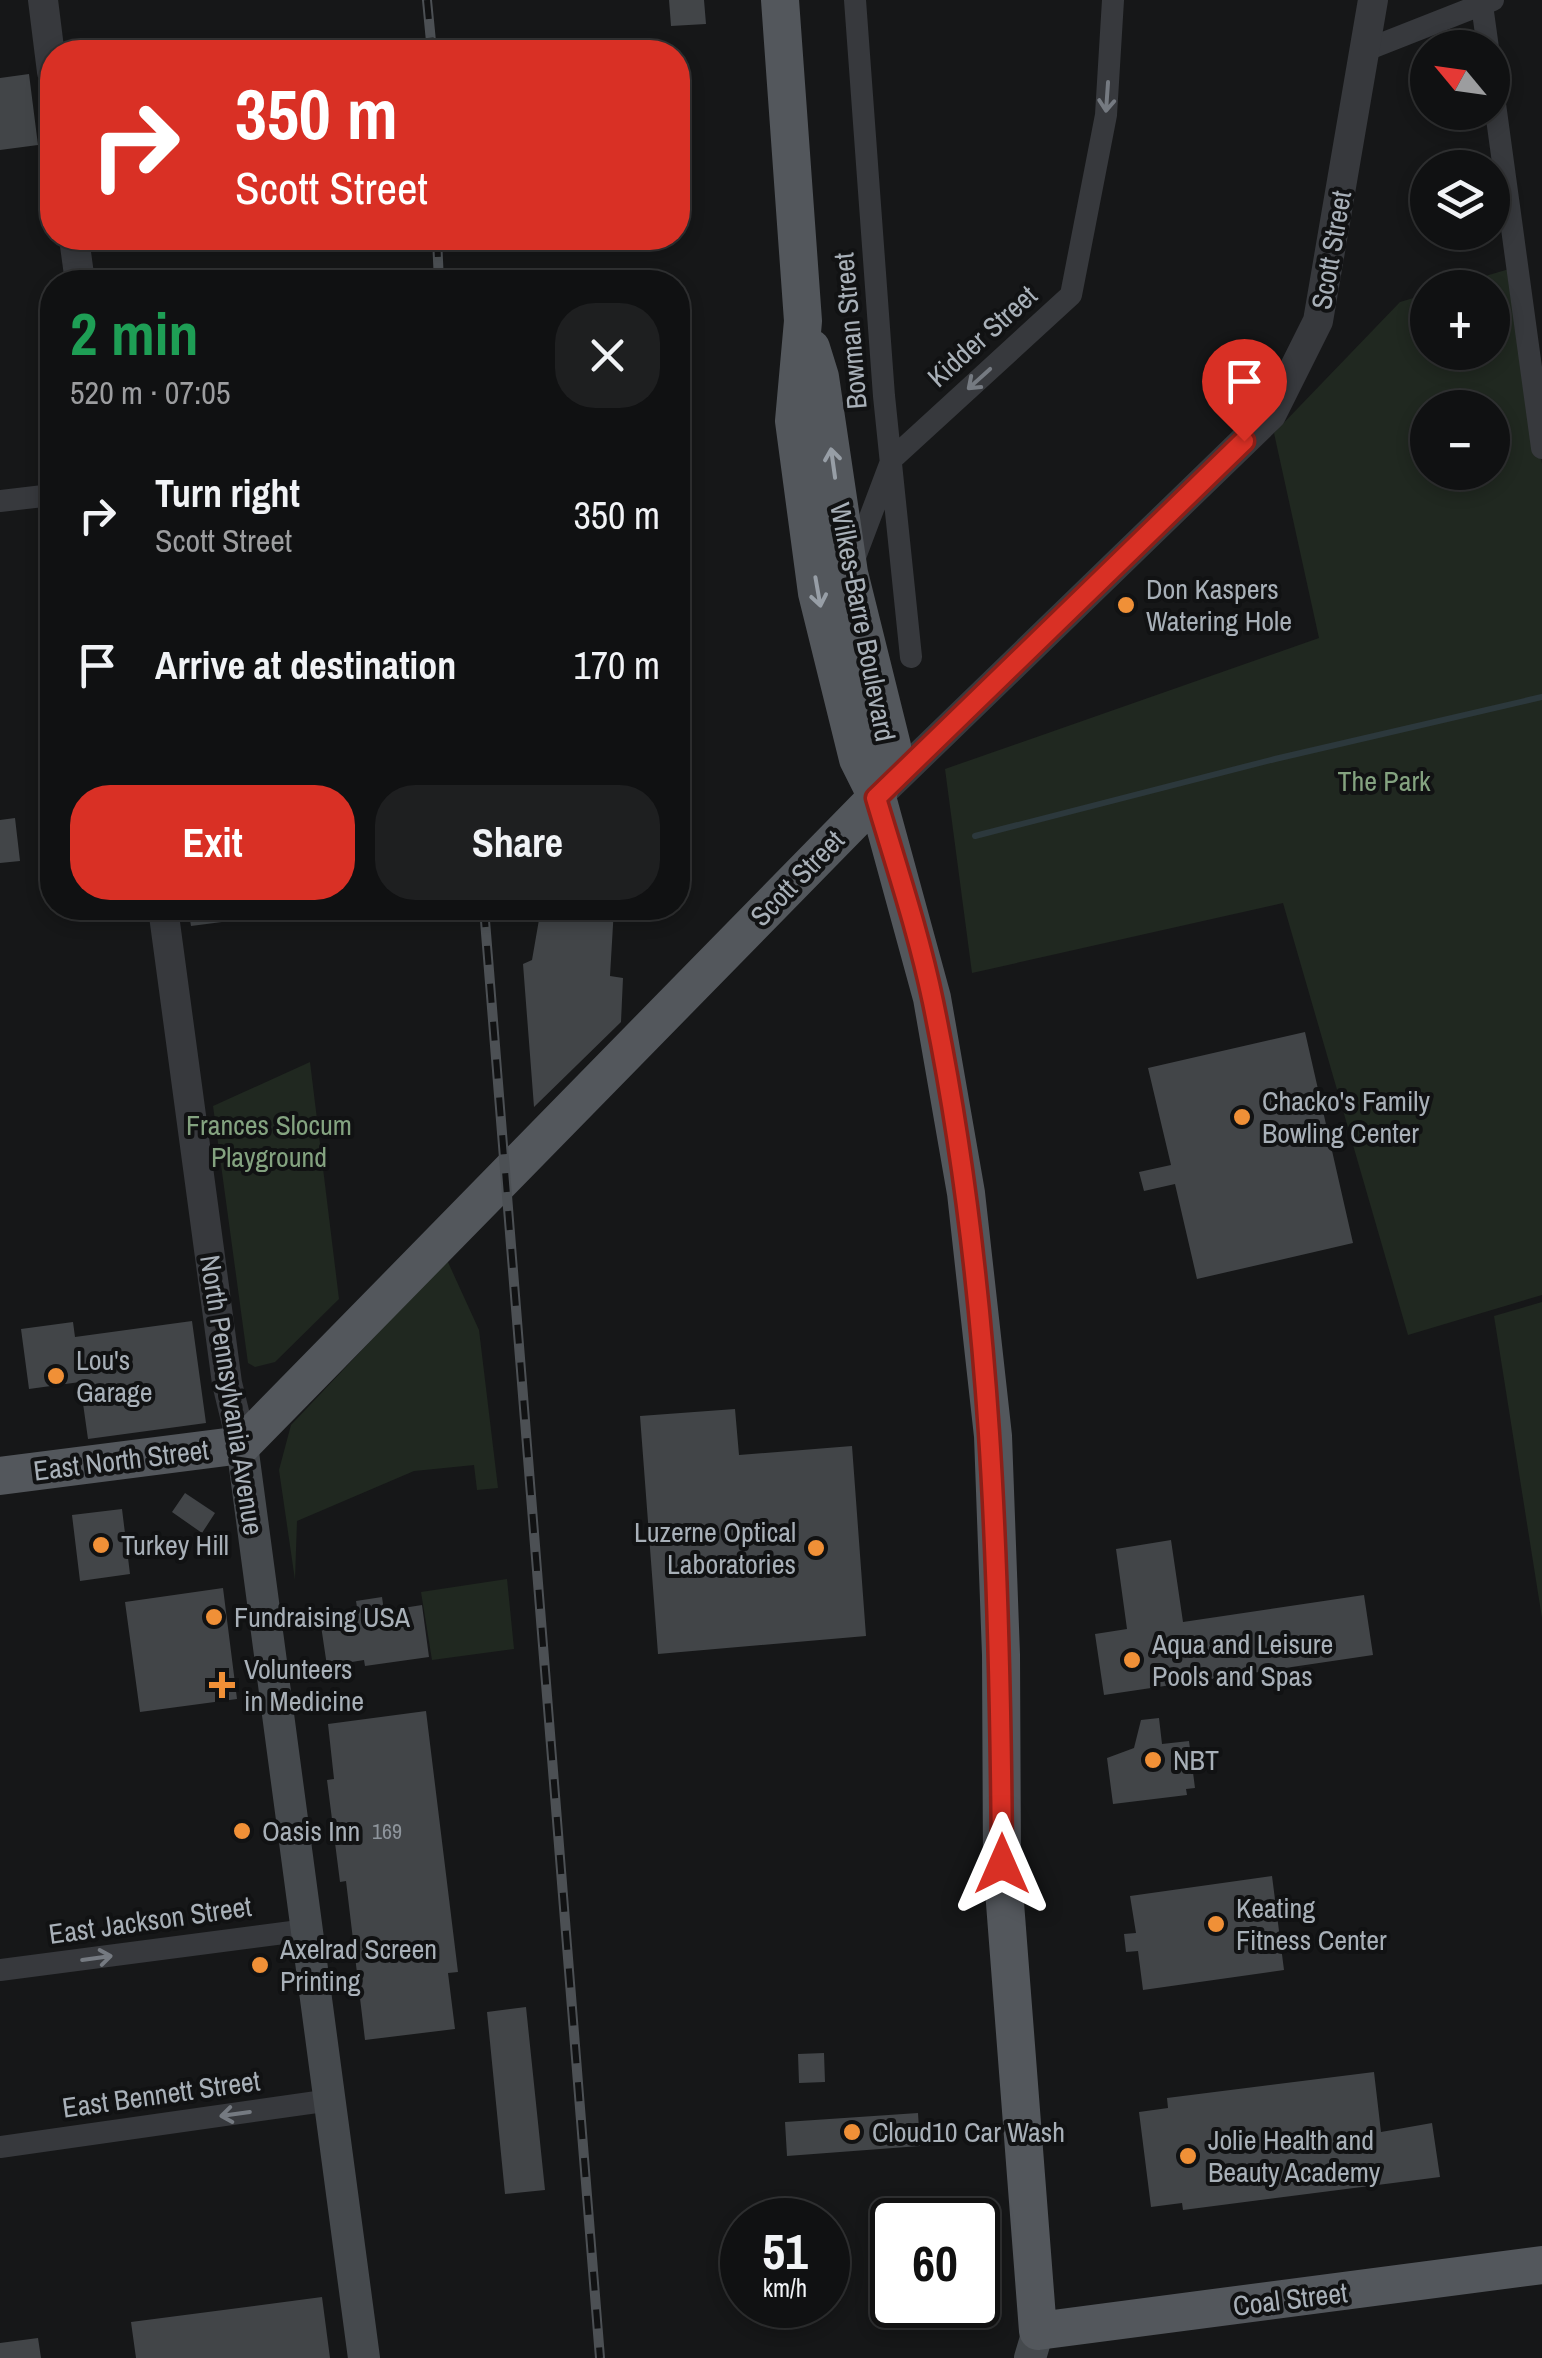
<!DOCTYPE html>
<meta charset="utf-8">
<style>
:root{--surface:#101112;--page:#1e1f20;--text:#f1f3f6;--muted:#9c9d9f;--line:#303132;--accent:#d93025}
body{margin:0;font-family:"Archivo Narrow",sans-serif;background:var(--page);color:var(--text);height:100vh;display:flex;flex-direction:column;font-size:38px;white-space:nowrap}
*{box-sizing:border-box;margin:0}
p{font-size:32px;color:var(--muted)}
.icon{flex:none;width:55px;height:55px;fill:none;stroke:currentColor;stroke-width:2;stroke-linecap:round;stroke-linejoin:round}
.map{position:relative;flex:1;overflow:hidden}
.drawer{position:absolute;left:40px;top:270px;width:650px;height:650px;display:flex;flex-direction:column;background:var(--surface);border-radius:40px;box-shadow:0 5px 15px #0003,0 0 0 2px var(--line)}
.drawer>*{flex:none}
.top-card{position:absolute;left:40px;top:40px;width:650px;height:210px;border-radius:40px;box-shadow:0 5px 15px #0003,0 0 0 2px var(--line);background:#d93025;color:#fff;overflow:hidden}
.needle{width:65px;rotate:299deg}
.buttons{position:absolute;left:1410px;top:30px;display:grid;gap:20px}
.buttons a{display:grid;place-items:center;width:100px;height:100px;border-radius:50%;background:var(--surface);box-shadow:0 5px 15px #0003,0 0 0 2px var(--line);font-size:50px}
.speed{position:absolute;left:720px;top:2198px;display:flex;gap:20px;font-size:50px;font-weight:700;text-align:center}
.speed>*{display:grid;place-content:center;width:130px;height:130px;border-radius:50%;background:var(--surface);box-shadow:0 5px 15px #0003,0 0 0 2px var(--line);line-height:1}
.speed small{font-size:25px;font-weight:400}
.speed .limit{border:5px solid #111;border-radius:15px;background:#fff;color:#111}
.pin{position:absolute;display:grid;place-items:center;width:85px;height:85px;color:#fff;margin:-102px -42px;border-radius:50% 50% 50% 0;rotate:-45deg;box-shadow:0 0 10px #0007}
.pin .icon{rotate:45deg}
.me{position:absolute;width:110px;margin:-55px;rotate:0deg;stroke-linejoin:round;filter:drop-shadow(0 0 8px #0008)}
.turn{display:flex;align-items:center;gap:35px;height:210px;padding:0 30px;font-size:45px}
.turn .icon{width:130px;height:130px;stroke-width:2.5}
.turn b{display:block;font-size:70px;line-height:85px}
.round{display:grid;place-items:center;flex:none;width:105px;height:105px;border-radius:40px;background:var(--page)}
.head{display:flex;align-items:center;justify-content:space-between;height:170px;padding:0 30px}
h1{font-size:60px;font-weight:800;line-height:75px;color:#1e9e55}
.action{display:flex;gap:20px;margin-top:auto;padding:20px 30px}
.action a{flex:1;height:115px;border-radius:40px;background:var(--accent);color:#fff;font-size:40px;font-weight:800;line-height:115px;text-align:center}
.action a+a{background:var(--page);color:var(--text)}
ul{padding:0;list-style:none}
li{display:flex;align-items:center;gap:30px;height:150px;padding:0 30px}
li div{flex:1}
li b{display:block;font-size:38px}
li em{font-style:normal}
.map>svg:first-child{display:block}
.green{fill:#202820;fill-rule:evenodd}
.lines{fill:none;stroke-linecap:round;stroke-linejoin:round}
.stream{stroke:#2c383c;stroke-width:6}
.building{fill:#424548}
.minor{stroke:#37393d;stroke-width:22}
.tertiary{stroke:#37393d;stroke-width:30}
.secondary{stroke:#45494d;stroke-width:32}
.primary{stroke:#53575c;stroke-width:38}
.rail-casing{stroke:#4c5054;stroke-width:10}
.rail{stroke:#111213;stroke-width:6;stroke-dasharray:19;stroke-linecap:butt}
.oneway{stroke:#757a81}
.oneway2{stroke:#979ea6}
.route-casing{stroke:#8d1f18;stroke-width:25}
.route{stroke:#d93025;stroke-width:18}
.poi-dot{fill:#f09037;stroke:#111213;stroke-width:4}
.labels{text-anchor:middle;stroke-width:8;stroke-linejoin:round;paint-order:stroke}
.number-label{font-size:22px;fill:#8e959c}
.street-label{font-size:28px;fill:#a8b0b8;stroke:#111213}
.poi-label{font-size:28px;fill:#a8b0b8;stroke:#111213;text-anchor:start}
.park-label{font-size:28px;fill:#84a380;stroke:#111213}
</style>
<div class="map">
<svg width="1542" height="2358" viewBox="0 0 1542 2358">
<rect width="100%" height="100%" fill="#161718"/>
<path class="green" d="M1516,267L1542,464V1295L1408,1335L1283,903L972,973L945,769L1319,638L1274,433L1400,302L1427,294L1428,352H1492V288L1448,287ZM1428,408H1492V472H1428Z
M310,1062L339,1299L275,1362L255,1367L248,1363L213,1106Z
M447,1260L479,1330L498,1488L477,1490L474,1465L414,1471L297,1521L295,1580L279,1470L291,1425Z
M1542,1302V1618L1494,1316Z
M507,1579L514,1649L432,1660L421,1592Z"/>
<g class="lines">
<path class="stream" d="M975,836L1275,759L1542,697"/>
</g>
<path class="building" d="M669,0H704L706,24L671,26Z
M29,74L38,145L0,150V78Z
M15,818L20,861L0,863V820Z
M188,908H252L253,918L191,926Z
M541,908H614L610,976L623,978L621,1022L534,1107L523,964L532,960Z
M1305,1032L1353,1243L1197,1279L1175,1184L1144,1191L1139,1172L1171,1165L1148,1068Z
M192,1321L206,1423L88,1439L80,1382L29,1389L21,1329L73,1322L75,1337Z
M735,1409L739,1455L852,1446L866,1636L658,1654L640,1416Z
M185,1493L215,1513L202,1533L172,1512Z
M122,1509L130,1574L80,1581L72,1515Z
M1171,1540L1183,1622L1364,1595L1373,1655L1104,1695L1095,1634L1127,1629L1116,1549Z
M223,1588L237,1699L140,1712L125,1602Z
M382,1597L384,1611L422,1605L429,1657L365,1666L364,1660L327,1666L320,1619L358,1614L356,1601Z
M426,1711L458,1972L448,1973L455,2029L365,2040L346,1881L340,1882L327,1780L334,1779L328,1724Z
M1159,1718L1162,1744L1189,1741L1195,1788L1186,1789L1187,1795L1113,1804L1107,1758L1134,1748L1141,1720Z
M1272,1876L1284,1970L1143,1990L1138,1951L1126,1952L1124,1934L1136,1933L1130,1896Z
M526,2007L545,2190L505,2194L487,2012Z
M824,2053L825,2082L799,2083L798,2054Z
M1374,2072L1381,2132L1432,2123L1440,2177L1183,2210L1182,2203L1151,2207L1139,2112L1168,2108L1167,2098Z
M918,2113L920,2146L787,2156L785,2122Z
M322,2297L330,2358H136L131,2322Z
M38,2338L41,2358H0V2343Z"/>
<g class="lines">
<path class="minor" d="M855,0L884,396L911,657
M1482,5L1488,48
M1366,50L1493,0
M1492,82L1542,448
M0,501L52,495
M852,565L892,459L1071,295L1106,115L1113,0
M0,1970L307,1930
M0,2147L331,2100"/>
<path class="tertiary" d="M43,0L52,72
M74,238L80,282
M877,797L1271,415L1318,321L1373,0
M163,908L227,1383L242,1445"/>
<path class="secondary" d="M242,1445L364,2358
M1030,2358L1038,2331"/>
<path class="primary" d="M780,0L803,321L794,421L817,593L858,759L877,797L932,998L966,1193L993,1436L1001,1655L1002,1864L1038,2331L1542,2265
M0,1476L242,1445L877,797L892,746L849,573L820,377L811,348"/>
<defs>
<path id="rail" d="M427,0L432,52
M437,238L439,282
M484,908L600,2358"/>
</defs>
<use href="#rail" class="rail-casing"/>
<use href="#rail" class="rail"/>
</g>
<defs><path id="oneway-shaft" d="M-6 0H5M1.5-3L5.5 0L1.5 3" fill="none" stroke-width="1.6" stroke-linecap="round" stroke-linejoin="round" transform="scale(2.5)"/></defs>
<g class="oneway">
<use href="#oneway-shaft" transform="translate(1107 97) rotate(94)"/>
<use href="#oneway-shaft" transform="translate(979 379) rotate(138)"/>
<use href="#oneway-shaft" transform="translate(97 1958) rotate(-8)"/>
<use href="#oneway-shaft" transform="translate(235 2114) rotate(172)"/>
</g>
<g class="oneway2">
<use href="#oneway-shaft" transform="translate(833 463) rotate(-98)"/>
<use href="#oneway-shaft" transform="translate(818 592) rotate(80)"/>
</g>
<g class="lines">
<defs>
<path id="route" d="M1002,1864C1000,1575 992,1287 933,1002C919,934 896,865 876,798L1244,441"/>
</defs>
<use href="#route" class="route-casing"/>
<use href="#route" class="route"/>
</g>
<g class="poi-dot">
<circle cx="1126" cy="605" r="10"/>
<circle cx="1242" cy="1117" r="10"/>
<circle cx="56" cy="1376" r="10"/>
<circle cx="101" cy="1545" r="10"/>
<circle cx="816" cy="1548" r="10"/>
<circle cx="214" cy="1617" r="10"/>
<circle cx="1132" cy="1660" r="10"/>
<path d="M217 1670h10v10h10v10h-10v10h-10v-10h-10v-10h10z"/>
<circle cx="1153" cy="1760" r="10"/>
<circle cx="242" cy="1831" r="10"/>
<circle cx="1216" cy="1924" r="10"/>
<circle cx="260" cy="1965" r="10"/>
<circle cx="852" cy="2132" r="10"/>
<circle cx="1188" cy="2156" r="10"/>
</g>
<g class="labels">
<g class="number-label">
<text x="387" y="1839">169</text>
</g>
<g class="street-label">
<text transform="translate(1331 250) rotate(-80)" y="10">Scott Street</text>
<text transform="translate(850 331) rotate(-95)" y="10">Bowman Street</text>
<text transform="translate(982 336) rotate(-42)" y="10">Kidder Street</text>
<text transform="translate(863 622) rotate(79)" y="10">Wilkes-Barre Boulevard</text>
<text transform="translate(797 878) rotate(-46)" y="10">Scott Street</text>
<text transform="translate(232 1395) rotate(81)" y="10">North Pennsylvania Avenue</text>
<text transform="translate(121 1460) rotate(-7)" y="10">East North Street</text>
<text transform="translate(150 1920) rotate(-8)" y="10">East Jackson Street</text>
<text transform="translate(161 2094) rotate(-8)" y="10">East Bennett Street</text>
<text transform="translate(1290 2299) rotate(-7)" y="10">Coal Street</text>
</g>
<g class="poi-label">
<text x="1146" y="599">Don Kaspers<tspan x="1146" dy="32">Watering Hole</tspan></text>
<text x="1262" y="1111">Chacko's Family<tspan x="1262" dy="32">Bowling Center</tspan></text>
<text x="76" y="1370">Lou's<tspan x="76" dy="32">Garage</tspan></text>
<text x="796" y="1542" text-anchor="end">Luzerne Optical<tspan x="796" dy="32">Laboratories</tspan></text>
<text x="121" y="1555">Turkey Hill</text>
<text x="234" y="1627">Fundraising USA</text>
<text x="1152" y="1654">Aqua and Leisure<tspan x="1152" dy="32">Pools and Spas</tspan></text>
<text x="244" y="1679">Volunteers<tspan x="244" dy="32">in Medicine</tspan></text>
<text x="1173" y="1770">NBT</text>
<text x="262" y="1841">Oasis Inn</text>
<text x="1236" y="1918">Keating<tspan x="1236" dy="32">Fitness Center</tspan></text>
<text x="280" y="1959">Axelrad Screen<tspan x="280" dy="32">Printing</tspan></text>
<text x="872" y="2142">Cloud10 Car Wash</text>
<text x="1208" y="2150">Jolie Health and<tspan x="1208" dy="32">Beauty Academy</tspan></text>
</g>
<g class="park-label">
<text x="1384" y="791">The Park</text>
<text x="269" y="1135">Frances Slocum<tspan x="269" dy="32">Playground</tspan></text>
</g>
</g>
</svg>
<div class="buttons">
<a><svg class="needle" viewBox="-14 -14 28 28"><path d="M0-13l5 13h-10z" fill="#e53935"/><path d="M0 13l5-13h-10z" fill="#9c9d9f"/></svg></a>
<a><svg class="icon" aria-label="layers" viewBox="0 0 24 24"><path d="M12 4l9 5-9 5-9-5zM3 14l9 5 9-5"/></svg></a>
<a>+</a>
<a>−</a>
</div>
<div class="speed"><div>51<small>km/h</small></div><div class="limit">60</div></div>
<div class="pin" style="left:1244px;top:441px;background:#d93025"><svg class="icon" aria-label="arrive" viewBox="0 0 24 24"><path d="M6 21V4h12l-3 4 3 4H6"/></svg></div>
<svg class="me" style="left:1002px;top:1864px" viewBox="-20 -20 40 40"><path d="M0-17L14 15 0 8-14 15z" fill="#d93025" stroke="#fff" stroke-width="4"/></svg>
<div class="top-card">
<div class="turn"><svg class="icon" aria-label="right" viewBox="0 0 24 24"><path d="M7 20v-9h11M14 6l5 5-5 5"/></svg><div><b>350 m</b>Scott Street</div></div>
</div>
<section class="drawer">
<div class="head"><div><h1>2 min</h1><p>520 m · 07:05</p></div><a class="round"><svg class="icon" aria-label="close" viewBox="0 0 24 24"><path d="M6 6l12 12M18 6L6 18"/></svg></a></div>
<ul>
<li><svg class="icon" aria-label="right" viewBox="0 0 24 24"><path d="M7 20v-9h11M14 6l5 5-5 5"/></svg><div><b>Turn right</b><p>Scott Street</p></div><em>350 m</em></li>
<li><svg class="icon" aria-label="arrive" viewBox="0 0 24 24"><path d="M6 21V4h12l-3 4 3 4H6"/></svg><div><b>Arrive at destination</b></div><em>170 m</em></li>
</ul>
<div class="action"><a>Exit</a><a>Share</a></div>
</section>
</div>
